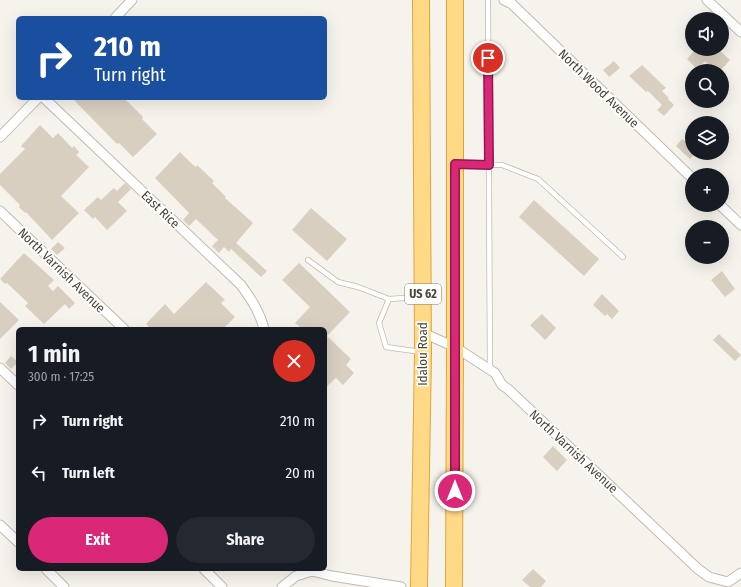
<!DOCTYPE html>
<meta charset="utf-8">
<style>
:root{--surface:#171b24;--page:#242831;--text:#f1f3f6;--muted:#9ea1a6;--accent:#db2777}
body{margin:0;font-family:"Fira Sans Condensed",sans-serif;background:var(--page);color:var(--text);height:100vh;display:flex;flex-direction:column;font-size:15px;white-space:nowrap}
*{box-sizing:border-box;margin:0}
p{font-size:13px;color:var(--muted)}
.icon{flex:none;width:22px;height:22px;fill:none;stroke:currentColor;stroke-width:2;stroke-linecap:round;stroke-linejoin:round}
.map{position:relative;flex:1;overflow:hidden}
.side{position:absolute;left:16px;top:327px;width:311px;height:244px;display:flex;flex-direction:column;background:var(--surface);border-radius:6px;box-shadow:0 4px 16px #0002}
.side>*{flex:none}
.guide{position:absolute;left:16px;top:16px;width:311px;height:84px;border-radius:6px;box-shadow:0 4px 16px #0002;background:#1a4fa0;color:#fff;overflow:hidden}
.fabs{position:absolute;left:685px;top:12px;display:grid;gap:8px}
.fabs a{display:grid;place-items:center;width:44px;height:44px;border-radius:50%;background:var(--surface);box-shadow:0 4px 16px #0002;font-size:20px}
.pin{position:absolute;display:grid;place-items:center;width:34px;height:34px;color:#fff;margin:-17px;border:2px solid #fff;border-radius:50%;box-shadow:0 1px 4px #0007}
.me{position:absolute;width:44px;margin:-22px;rotate:0deg;stroke-linejoin:round;filter:drop-shadow(0 0 3px #0008)}
.turn{display:flex;align-items:center;gap:14px;height:84px;padding:0 12px;font-size:18px}
.turn .icon{width:52px;height:52px;stroke-width:2.5}
.turn b{display:block;font-size:28px;line-height:34px}
.round{display:grid;place-items:center;flex:none;width:42px;height:42px;border-radius:21px;background:var(--page)}
.summary{display:flex;align-items:center;justify-content:space-between;height:68px;padding:0 12px}
h1{font-size:24px;font-weight:700;line-height:30px}
.primary-button{display:flex;gap:8px;margin-top:auto;padding:8px 12px}
.primary-button a{flex:1;height:46px;border-radius:24px;background:var(--accent);color:#fff;font-size:16px;font-weight:700;line-height:46px;text-align:center}
.primary-button a+a{background:var(--page);color:var(--text)}
ul{padding:0;list-style:none}
li{display:flex;align-items:center;gap:12px;height:52px;padding:0 12px}
li div{flex:1}
li b{display:block;font-size:15px}
li em{font-style:normal}
.map>svg:first-child{display:block}
.building{fill:#d8cfc1}
.lines{fill:none;stroke-linecap:round;stroke-linejoin:round}
.service-casing{stroke:#c2bbae;stroke-width:6}
.minor-casing{stroke:#c2bbae;stroke-width:11}
.trunk-casing{stroke:#e0a43c;stroke-width:18}
.service{stroke:#fff;stroke-width:4.5}
.minor{stroke:#fff;stroke-width:9}
.trunk{stroke:#ffd985;stroke-width:16}
.route-casing{stroke:#8e194d;stroke-width:10}
.route{stroke:#db2777;stroke-width:7}
.labels{text-anchor:middle;stroke-width:3.5;stroke-linejoin:round;paint-order:stroke}
.shield{fill:#fff;stroke:#817c74;stroke-width:1}
.shield-label{font-size:12px;font-weight:bold;fill:#4b4439}
.street-label{font-size:13px;fill:#4b4439;stroke:#fff}
</style>
<div class="map">
<svg width="741" height="587" viewBox="0 0 741 587">
<rect width="100%" height="100%" fill="#f6f3ec"/>
<path class="building" d="M696,49H718L730,60L720,71L715,69L714,70L705,61L697,69L687,59Z
M614,61L620,68L609,77L603,70Z
M642,65L666,88L662,91L669,98L662,105L648,91L646,92L629,76Z
M72,98H124L143,117L142,119L157,134L133,157L119,143L117,144L112,139Z
M668,99L674,105L664,116L657,110Z
M40,125L53,138L58,133L72,148L74,146L79,152L76,155L89,167L61,196L79,213L52,240L26,212L25,213L19,207L20,205L0,185V174L25,149L21,146Z
M682,139L692,147V153H696L690,159L676,146Z
M180,152L192,164L196,167L197,165L214,181L212,183L226,197L225,198L253,223L236,243L267,271L261,277L231,249L229,252L224,247L219,253L212,246L218,240L196,219L189,226L183,220L189,213L155,178Z
M125,183L131,189L118,202L127,211L107,230L95,217L93,219L84,210L98,197L101,200L114,188L117,191Z
M534,200L599,259L584,276L519,217Z
M311,208L347,239L327,261L292,230Z
M58,242L65,248L57,255L51,249Z
M24,253L54,280L48,286L53,291L58,286L75,303L69,309L65,304L44,324L25,306L28,303L7,283L5,284L0,279Z
M299,263L350,312L327,336L351,359L346,365L354,373L343,385L336,378L325,388V329H302L295,323L310,307L282,280Z
M722,271L735,289L725,297L711,280Z
M206,282L225,300L221,303L235,317L223,329H151L146,324L165,304L174,314Z
M602,294L619,311L612,319L607,314L605,316L593,305Z
M0,302L19,320L0,339Z
M542,314L556,328L545,340L530,325Z
M719,334L741,355L735,361L713,340Z
M11,356L18,362L11,369L5,363Z
M553,446L567,460L557,471L543,457Z
M533,569L546,581L541,587H530L522,580Z"/>
<g class="lines">
<defs>
<path id="service" d="M488,0L490,370
M459,164L502,165L538,179L623,257
M308,260L338,282L358,287L389,299
M420,297L389,299L379,323L386,347L421,352"/>
<path id="minor" d="M504,0L512,4L692,178
M707,0L741,32
M115,18L132,0
M44,98L241,285C251,299 260,312 264,329
M0,137L38,98
M720,205L741,225
M0,211L124,329
M423,333L455,347L495,373L502,385L508,389L698,569L709,577L728,582L741,573
M0,368L18,385
M0,525L18,542
M46,569L64,587
M204,569L222,587
M282,587L296,576L312,571L332,576L401,587"/>
<path id="trunk" d="M419,587L423,353L421,0
M454,587L455,347V0"/>
</defs>
<use href="#service" class="service-casing"/>
<use href="#minor" class="minor-casing"/>
<use href="#trunk" class="trunk-casing"/>
<use href="#service" class="service"/>
<use href="#minor" class="minor"/>
<use href="#trunk" class="trunk"/>
</g>
<g class="lines">
<defs>
<path id="route" d="M455,491V164L489,165L488,58"/>
</defs>
<use href="#route" class="route-casing"/>
<use href="#route" class="route"/>
</g>
<g class="labels">
<rect class="shield" x="405" y="284" width="36" height="20" rx="3"/>
<g class="shield-label">
<text x="423" y="298">US 62</text>
</g>
<g class="street-label">
<text transform="translate(599 88) rotate(44)" y="5">North Wood Avenue</text>
<text transform="translate(161 209) rotate(44)" y="5">East Rice</text>
<text transform="translate(62 270) rotate(44)" y="5">North Varnish Avenue</text>
<text transform="translate(422 354) rotate(-90)" y="5">Idalou Road</text>
<text transform="translate(574 451) rotate(43)" y="5">North Varnish Avenue</text>
</g>
</g>
</svg>
<div class="fabs">
<a><svg class="icon" aria-label="sound" viewBox="0 0 24 24"><path d="M4 9h4l5-4v14l-5-4H4zM17 9q2 3 0 6"/></svg></a>
<a><svg class="icon" aria-label="search" viewBox="0 0 24 24"><circle cx="10" cy="10" r="6"/><path d="M15 15l6 6"/></svg></a>
<a><svg class="icon" aria-label="layers" viewBox="0 0 24 24"><path d="M12 4l9 5-9 5-9-5zM3 14l9 5 9-5"/></svg></a>
<a>+</a>
<a>−</a>
</div>
<div class="pin" style="left:488px;top:58px;background:#d93025"><svg class="icon" aria-label="arrive" viewBox="0 0 24 24"><path d="M6 21V4h12l-3 4 3 4H6"/></svg></div>
<svg class="me" style="left:455px;top:491px" viewBox="-20 -20 40 40"><circle r="17" fill="#db2777" stroke="#fff" stroke-width="3"/><path d="M0-11L8 9 0 5-8 9z" fill="#fff"/></svg>
<div class="guide">
<div class="turn"><svg class="icon" aria-label="right" viewBox="0 0 24 24"><path d="M7 20v-9h11M14 6l5 5-5 5"/></svg><div><b>210 m</b>Turn right</div></div>
</div>
<section class="side">
<div class="summary"><div><h1>1 min</h1><p>300 m · 17:25</p></div><a class="round" style="background:#d93025;color:#fff"><svg class="icon" aria-label="close" viewBox="0 0 24 24"><path d="M6 6l12 12M18 6L6 18"/></svg></a></div>
<ul>
<li><svg class="icon" aria-label="right" viewBox="0 0 24 24"><path d="M7 20v-9h11M14 6l5 5-5 5"/></svg><div><b>Turn right</b></div><em>210 m</em></li>
<li><svg class="icon" aria-label="left" viewBox="0 0 24 24"><path d="M17 20v-9H6M10 6l-5 5 5 5"/></svg><div><b>Turn left</b></div><em>20 m</em></li>
</ul>
<div class="primary-button"><a>Exit</a><a>Share</a></div>
</section>
</div>
